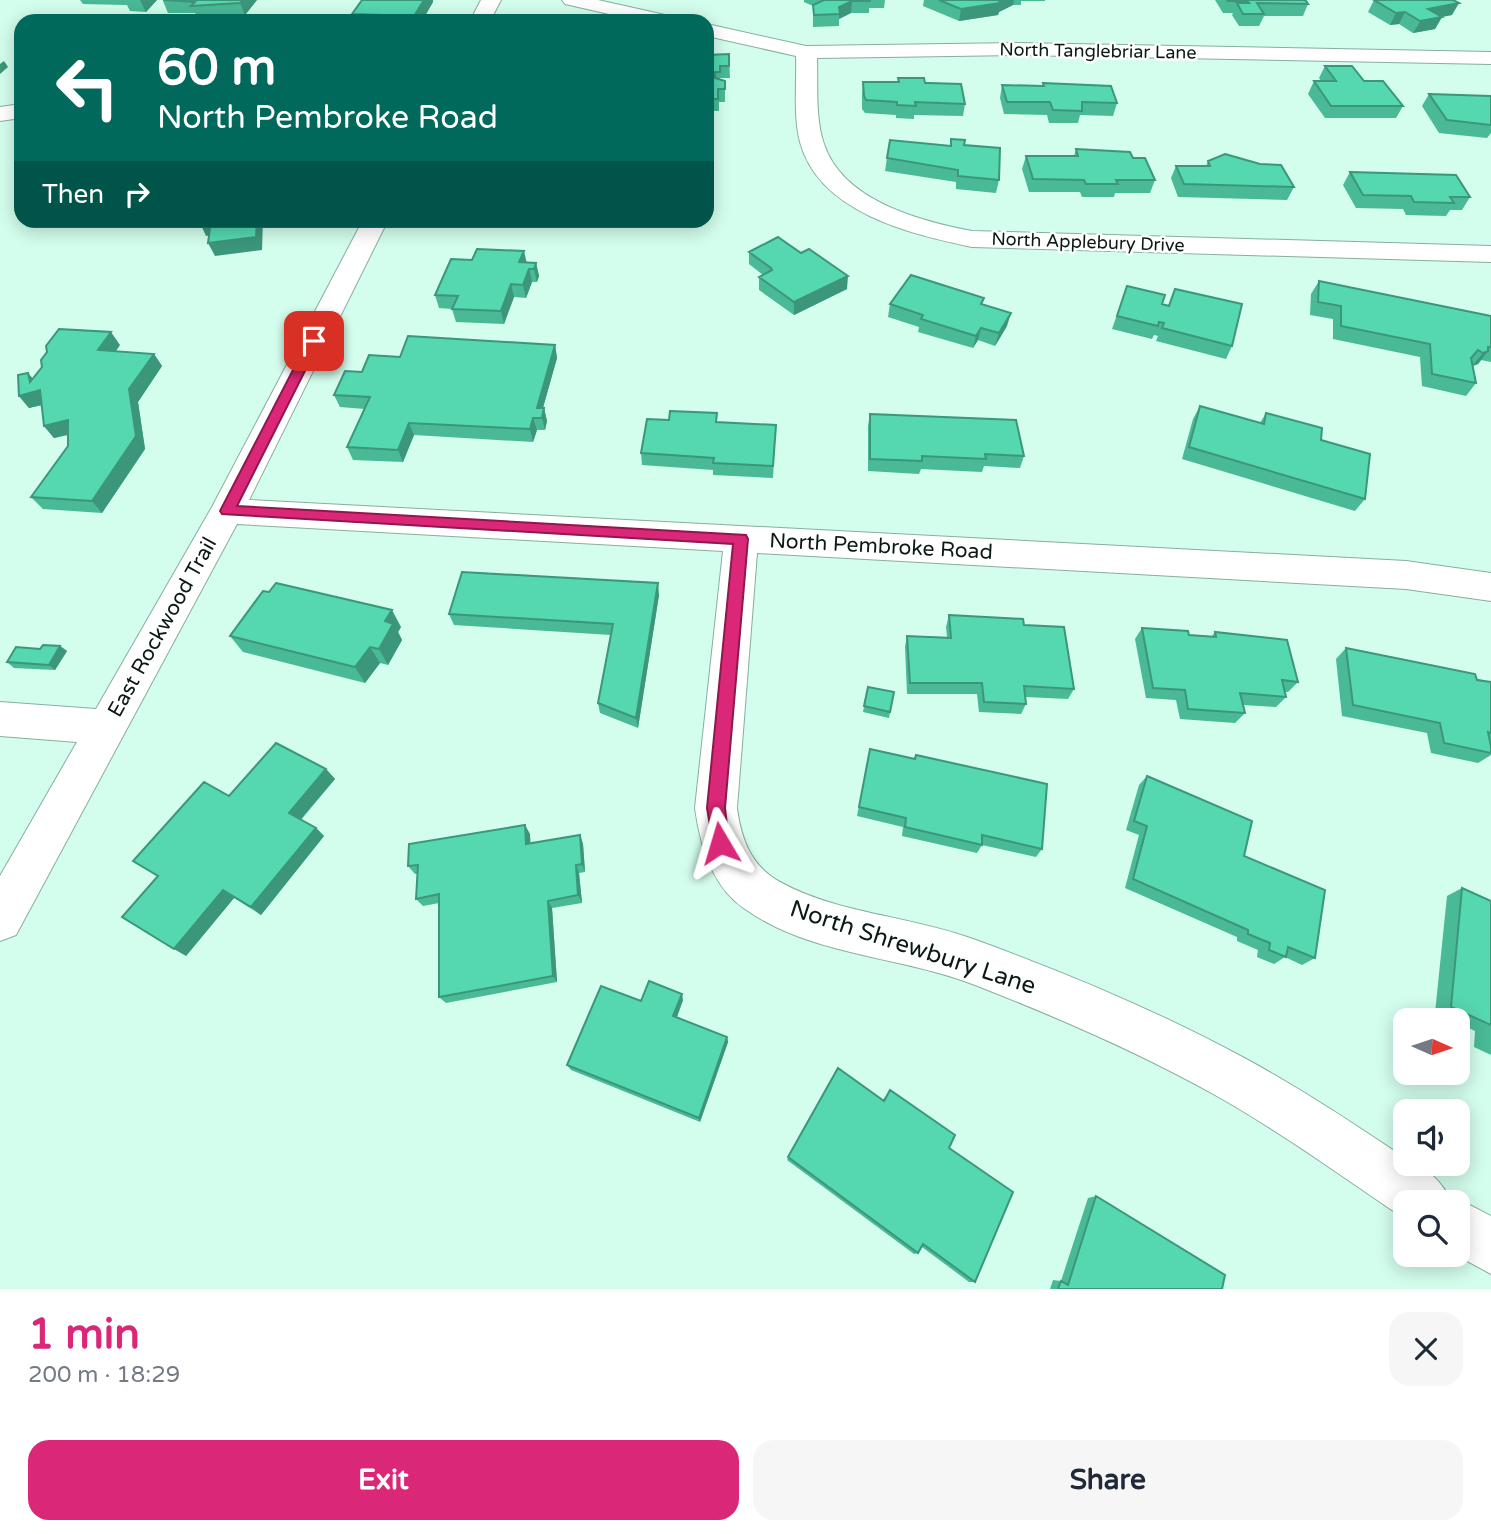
<!DOCTYPE html>
<meta charset="utf-8">
<style>
:root{--surface:#fff;--page:#f6f6f7;--text:#1f2937;--muted:#747a83;--accent:#db2777}
body{margin:0;font-family:"Varela Round",sans-serif;background:var(--page);color:var(--text);height:100vh;display:flex;flex-direction:column;font-size:26px;white-space:nowrap}
*{box-sizing:border-box;margin:0}
p{font-size:23px;color:var(--muted)}
.icon{flex:none;width:38px;height:38px;fill:none;stroke:currentColor;stroke-width:2;stroke-linecap:round;stroke-linejoin:round}
.map{position:relative;height:1289px;overflow:hidden}
.details{display:flex;flex-direction:column;background:var(--surface);flex:1}
.details>*{flex:none}
.top-card{position:absolute;left:14px;top:14px;width:700px;height:214px;border-radius:21px;box-shadow:0 4px 18px #0003;background:#00695c;color:#fff;overflow:hidden}
.needle{width:46px;rotate:93deg}
.buttons{position:absolute;left:1393px;top:1008px;display:grid;gap:14px}
.buttons a{display:grid;place-items:center;width:77px;height:77px;border-radius:14px;background:var(--surface);box-shadow:0 4px 18px #0003;font-size:35px}
.pin{position:absolute;display:grid;place-items:center;width:60px;height:60px;color:#fff;margin:-30px;border-radius:14px;box-shadow:0 4px 10px #0006}
.me{position:absolute;width:77px;margin:-38px;rotate:353deg;stroke-linejoin:round;filter:drop-shadow(0 0 5px #0008)}
.turn{display:flex;align-items:center;gap:24px;height:147px;padding:0 28px;font-size:32px}
.turn .icon{width:91px;height:91px;stroke-width:2.5}
.turn b{display:block;font-size:49px;line-height:60px}
.then{display:flex;align-items:center;height:66px;padding:0 28px;background:#0003;gap:14px;font-size:26px}
.round{display:grid;place-items:center;flex:none;width:74px;height:74px;border-radius:21px;background:var(--page)}
.overview{display:flex;align-items:center;justify-content:space-between;height:119px;padding:0 28px}
h1{font-size:42px;font-weight:800;line-height:52px;color:var(--accent)}
.button{display:flex;gap:14px;margin-top:auto;padding:14px 28px}
.button a{flex:1;height:80px;border-radius:21px;background:var(--accent);color:#fff;font-size:28px;font-weight:800;line-height:80px;text-align:center}
.button a+a{background:var(--page);color:var(--text)}
.map>svg:first-child{display:block}
.lines{fill:none;stroke-linecap:round;stroke-linejoin:round}
.street-casing{stroke:#87ae9f;stroke-width:2}
.street{fill:#fff;fill-rule:evenodd}
.wall{fill:#49b996}
.shaded-wall{fill:#3c967a}
.building{fill:#55d7af;stroke:#3c967a;stroke-width:2}
.route{fill:#db2777;stroke:#8e194d;stroke-width:2}
.labels{text-anchor:middle;stroke-width:5;stroke-linejoin:round;paint-order:stroke}
.far-street-label{font-size:18px;fill:#0b1a15;stroke:#fff}
.street-label{font-size:21px;fill:#0b1a15;stroke:#fff}
.near-street-label{font-size:24px;fill:#0b1a15;stroke:#fff}
</style>
<div class="map">
<svg width="1491" height="1289" viewBox="0 0 1491 1289">
<rect width="100%" height="100%" fill="#d3fdec"/>
<g class="lines">
<defs>
<path id="street" d="M481,0H501L490,21H470Z
M562,0H598L674,17L677,21H640L565,4Z
M707,24L806,46L1018,43L1491,52V64L1018,55L817,58C818,86 815,118 824,144C843,201 920,221 972,231L1491,246V262L972,247C911,234 819,213 800,142C793,115 797,84 796,56L707,36Z
M21,104V118L0,121V107Z
M363,220H388L249,500L1406,561L1491,573V601L1406,589L757,553L737,808C741,839 751,866 780,882C838,914 911,916 973,939C1067,973 1160,1012 1248,1060C1303,1090 1354,1124 1405,1158V1164C1426,1164 1444,1184 1451,1202L1458,1199L1491,1216V1274L1456,1255L1458,1202H1405V1219C1343,1177 1281,1132 1215,1095C1138,1052 1057,1017 975,985C901,956 811,956 745,909C712,887 700,845 695,808L723,551L237,524L16,935L0,941V876L77,742L0,736V702L96,709L212,507Z"/>
</defs>
<use href="#street" class="street-casing"/>
<use href="#street" class="street"/>
</g>
<path class="wall" d="M80,0H157L146,12L130,11L127,5L83,4Z
M257,0L245,15L197,18L195,13H168L163,1Z
M362,0H433V2L422,21H355L352,14Z
M804,0H885L884,8H869V13H851L839,19V26L813,27V6L804,2Z
M924,0H1045V1H1021V5H1013L999,12L998,15L959,21L923,6Z
M1215,0H1307L1308,4L1303,16H1264L1259,26H1239L1232,15L1233,13H1223Z
M1374,0L1452,15L1442,17L1435,29L1413,33L1399,24L1390,25L1368,12Z
M729,54L730,78H720V80L725,81V102H719V111H707V55Z
M1325,66L1364,81L1403,106L1396,118H1325L1308,94L1314,81H1321L1319,78Z
M898,78L925,83L965,104L963,116L914,115V119L896,118V115L865,113L862,109V95L863,82H898Z
M1043,83L1117,103L1113,116L1080,115L1078,123H1049L1047,115L1004,114L1000,98L1002,85L1043,86Z
M1429,94L1491,96V133L1487,138L1439,133L1422,106Z
M964,145L999,180L996,193L956,189V182L885,171L887,158L950,146Z
M1076,149L1133,158L1155,180L1150,193H1115L1114,197H1082L1080,192H1029L1022,169L1026,156H1074Z
M1208,161L1294,187L1287,200L1178,197L1171,178L1176,166H1206Z
M1350,172L1470,197L1462,210H1450L1446,216L1406,215L1403,209L1356,208L1343,185Z
M749,252L847,289L794,315L759,290V277L763,275L749,264Z
M526,262L536,263L539,276L537,282H532L526,298L514,297L504,324L456,322L452,309L439,308L435,295Z
M1319,281L1491,316V362L1481,360L1478,364L1473,366L1476,383L1466,396L1422,386L1420,357L1333,339V319L1310,315L1311,294Z
M1127,286L1162,304L1168,306L1175,289L1232,346L1226,359L1156,341L1158,336L1154,335L1152,339L1112,329Z
M890,304H983L1007,326L995,346L978,340L973,348L918,332L919,327L888,317Z
M120,345L116,351L154,354L162,366L138,402L145,449L102,513L43,509L31,497L68,446V435L54,438L44,426L42,405L29,408L19,396L28,373L33,379L42,367Z
M555,345L557,358L543,408H544L547,421L545,430H537L533,442L414,435L403,462L353,460L347,447L365,409L340,407L334,395L362,372L400,357Z
M1200,406L1260,423L1266,413L1321,440L1365,499L1355,511L1182,459L1193,419Z
M717,413V422L776,425L773,478L713,475V470L642,465L641,453L669,420Z
M870,414L1024,456L1020,468L984,466L982,472L921,469L919,474L868,471V426Z
M659,595L638,728L600,713L598,703L611,635L454,625L449,614Z
M949,615L1024,625L1074,689L1068,699L1025,697L1026,704L1021,714L979,712L977,694H907L905,647L907,636L947,637L946,627Z
M401,627L398,632L402,640L388,665L380,663L365,683L243,652L230,636Z
M1142,628L1189,635L1212,636L1215,632L1298,682L1288,692H1285L1286,697L1276,707L1243,705L1245,713L1235,723L1180,719L1176,700L1146,698L1135,639Z
M60,646L67,651L55,670L14,668L7,662L40,649Z
M1346,648L1491,682V755L1478,763L1431,753L1427,733L1342,716L1336,659Z
M868,687L890,712L889,718L863,712Z
M916,755L1042,849L1036,857L982,845L977,853L902,836L903,827L857,816L868,759H914Z
M326,769L335,779L301,820L316,828L324,836L261,915L234,898L186,956L157,876L133,861L229,796Z
M1147,776L1244,856L1315,958L1302,965L1285,957L1274,964L1257,957L1258,950L1237,941V937L1125,888L1139,835L1126,830L1139,785Z
M530,834V844L580,835L583,844L585,872L579,873L582,903L552,908L557,982L446,1003L439,997V903L423,906L416,899L417,874H415L408,866Z
M1462,888L1491,901V1055L1474,1047L1475,1031L1458,1023V1020H1452L1435,1013L1447,896Z
M683,1000L677,1017L727,1037L728,1042L700,1122L571,1070L567,1065L641,1001Z
M838,1068L883,1100L890,1090L949,1148L975,1282H969L922,1247L918,1253L914,1254L787,1160Z
M1096,1196L1222,1289H1050L1053,1280L1061,1281L1088,1198Z"/>
<path class="shaded-wall" d="M140,0H157L146,12Z
M243,0H257L245,15L240,3Z
M424,0H433V2L422,21H416L414,16Z
M1000,0H1014L1013,5L999,12L998,15L959,21L961,9Z
M852,1L851,13L839,19V7Z
M1459,3L1452,15L1422,20L1442,17L1435,29L1413,33L1428,9Z
M1405,12L1399,24L1390,25L1396,13Z
M4,61L8,67L0,74V64Z
M257,220H263L262,250L215,256L208,243Z
M211,221L218,234L206,236L200,223Z
M524,251L527,264L519,262Z
M536,263L539,276L537,282L534,269Z
M529,269L532,282L526,298L523,285Z
M848,276L847,289L794,315V302Z
M511,284L514,297L504,324L501,311Z
M1011,313L1007,326L995,346L999,333Z
M981,328L978,340L973,348L976,336Z
M111,332L120,345L107,363L98,350Z
M555,345L557,358L540,418L537,408Z
M1488,351L1478,364L1472,366L1483,353Z
M154,354L162,366L138,402L145,449L102,513L92,501L129,389Z
M28,373L38,385L50,403L29,408L19,396L30,382Z
M544,408L547,421L545,430L542,418Z
M533,418L537,430L533,442L530,429Z
M68,420L78,432L54,438L44,426Z
M409,423L414,435L403,462L398,450Z
M658,583L659,595L638,728L636,718Z
M392,610L401,627L398,632L402,640L388,665L379,649L385,621Z
M60,646L67,651L55,670L49,665Z
M370,647L380,663L365,683L355,667Z
M326,769L335,779L298,822L289,813Z
M525,825L530,834L531,853L526,844Z
M316,828L324,836L261,915L251,907Z
M580,835L583,844L585,872L582,864Z
M576,865L579,873L582,903L578,895Z
M223,890L234,898L186,956L174,949Z
M548,901L552,908L557,982L553,976Z
M682,994L683,1000L675,1022L673,1016Z
M727,1037L728,1042L700,1122L699,1118Z"/>
<path class="building" d="M163,0H243L240,3L191,6L195,2Z
M362,0H424L414,16L352,14Z
M824,0H870V1H852L839,7L840,14L814,15L813,5Z
M939,0H1000H999L1000,3L961,9Z
M1227,0H1305L1308,4L1257,3L1264,14H1243L1237,3H1249L1247,1H1228Z
M1374,0H1453L1459,3L1428,9L1442,17L1420,21L1405,12L1396,13Z
M729,54V66H720V72H715V78L725,81V89H718V99H707V55Z
M1325,66H1352L1364,81H1383L1403,106H1331L1314,81H1336Z
M898,78H924L925,83H929L961,84L965,104L915,102L916,106L897,105V102L866,100L864,96L863,82H899Z
M1043,83L1111,86L1117,103L1082,102V111L1053,110L1050,102H1007L1002,85L1044,86Z
M1429,94L1491,96V125L1447,120Z
M951,139L965,140L964,145L1000,148L999,180L958,176V170L887,158L890,140L951,146Z
M1076,149L1130,152L1133,158H1145L1155,180H1116L1118,184H1086L1084,180L1033,179L1026,156H1078Z
M1225,154L1260,164L1281,165L1294,187L1184,184L1176,166H1210L1208,161Z
M1350,172L1456,175L1470,197H1450L1454,203L1414,202L1411,196L1363,195Z
M200,220H257L256,237L208,243L211,221L200,223Z
M778,237L801,253L809,249L848,276L794,302L759,277L772,270L771,268L749,252Z
M477,249L524,251L519,262L536,263L534,269H529L523,285L511,284L501,311L452,309L458,296L435,295L451,259L472,260Z
M911,275L984,298L981,304L1011,313L999,333L981,328L976,336L921,319L923,315L890,304Z
M1319,281L1491,316V347H1488V351L1483,353L1478,350L1471,358L1476,383L1432,374L1430,344L1341,326V306L1318,302Z
M1127,286L1165,295L1162,304L1169,306L1175,289L1242,304L1232,346L1162,328L1164,323L1159,322L1158,326L1117,316Z
M59,329L111,332L98,350L154,354L129,389L136,436L92,501L31,497L68,446V420L44,426L40,390L19,396L18,375L28,373L30,382L42,367L41,360L47,352L46,346Z
M408,336L555,345L537,408H544L542,418H533L530,429L409,423L398,450L347,447L370,397L334,395L345,371L362,372L369,355L400,357Z
M1200,406L1264,424L1266,413L1322,428L1321,440L1370,454L1365,499L1189,447Z
M670,411L717,413L716,422L776,425L773,466L713,463L714,458L641,453L647,419L669,420Z
M870,414L1016,420L1024,456L985,454L986,459L922,456V461L870,459Z
M462,572L658,583L636,718L598,703L613,624L449,614Z
M276,583L392,610L385,621L393,624L379,649L370,647L355,667L230,636L263,591L269,592Z
M949,615L1023,619L1024,625L1064,627L1074,689L1024,686L1026,704L984,702L982,683H910L907,636L951,638Z
M1142,628L1188,631L1189,635L1216,637L1215,632L1287,640L1298,682L1282,680L1286,697L1240,693L1245,713L1188,709L1185,690L1153,688Z
M43,645L60,646L49,665L7,662L16,647L40,649Z
M1346,648L1475,674L1477,680L1491,682V733L1488,732L1491,747V753L1444,743L1440,723L1353,705Z
M868,687L894,692L890,712L864,706Z
M276,743L326,769L289,813L316,828L251,907L223,890L174,949L122,917L158,876L133,861L204,782L229,796Z
M870,749L915,759L916,755L1047,784L1042,849L982,835V845L905,827L906,818L859,807Z
M1147,776L1252,821L1244,856L1325,890L1315,958L1288,947L1286,957L1269,950L1270,943L1248,934V930L1133,879L1147,826L1134,821Z
M525,825L526,844L580,835L582,864L576,865L578,895L548,901L553,976L439,997V894L416,899L418,865L408,866L409,844Z
M1462,888L1491,901V1025L1451,1007Z
M649,981L682,994L673,1016L727,1037L699,1118L567,1065L601,986L641,1001Z
M838,1068L884,1101L890,1090L955,1135L949,1148L1013,1192L975,1282L923,1244L918,1253L788,1157Z
M1096,1196L1225,1275L1222,1289H1058L1061,1281L1068,1285Z"/>
<path class="route" d="M314,337L320,341L237,506L746,535L748,539L725,808L729,843L727,849L720,851L714,849L707,808L733,544L222,514L220,511L308,341Z"/>
<g class="labels">
<g class="far-street-label">
<text transform="translate(1098 51) rotate(1)" y="6">North Tanglebriar Lane</text>
<text transform="translate(1088 242) rotate(2)" y="6">North Applebury Drive</text>
</g>
<g class="street-label">
<text transform="translate(881 546) rotate(3)" y="7">North Pembroke Road</text>
<text transform="translate(162 627) rotate(-61)" y="7">East Rockwood Trail</text>
</g>
<g class="near-street-label">
<text transform="translate(913 947) rotate(18)" y="8">North Shrewbury Lane</text>
</g>
</g>
</svg>
<div class="buttons">
<a><svg class="needle" viewBox="-14 -14 28 28"><path d="M0-13l5 13h-10z" fill="#e53935"/><path d="M0 13l5-13h-10z" fill="#747a83"/></svg></a>
<a><svg class="icon" aria-label="sound" viewBox="0 0 24 24"><path d="M4 9h4l5-4v14l-5-4H4zM17 9q2 3 0 6"/></svg></a>
<a><svg class="icon" aria-label="search" viewBox="0 0 24 24"><circle cx="10" cy="10" r="6"/><path d="M15 15l6 6"/></svg></a>
</div>
<div class="pin" style="left:314px;top:341px;background:#d93025"><svg class="icon" aria-label="arrive" viewBox="0 0 24 24"><path d="M6 21V4h12l-3 4 3 4H6"/></svg></div>
<svg class="me" style="left:720px;top:843px" viewBox="-20 -20 40 40"><path d="M0-17L14 15 0 8-14 15z" fill="#db2777" stroke="#fff" stroke-width="4"/></svg>
<div class="top-card">
<div class="turn"><svg class="icon" aria-label="left" viewBox="0 0 24 24"><path d="M17 20v-9H6M10 6l-5 5 5 5"/></svg><div><b>60 m</b>North Pembroke Road</div></div>
<div class="then">Then<svg class="icon" aria-label="right" viewBox="0 0 24 24"><path d="M7 20v-9h11M14 6l5 5-5 5"/></svg></div>
</div>
</div>
<section class="details">
<div class="overview"><div><h1>1 min</h1><p>200 m · 18:29</p></div><a class="round"><svg class="icon" aria-label="close" viewBox="0 0 24 24"><path d="M6 6l12 12M18 6L6 18"/></svg></a></div>
<div class="button"><a>Exit</a><a>Share</a></div>
</section>
